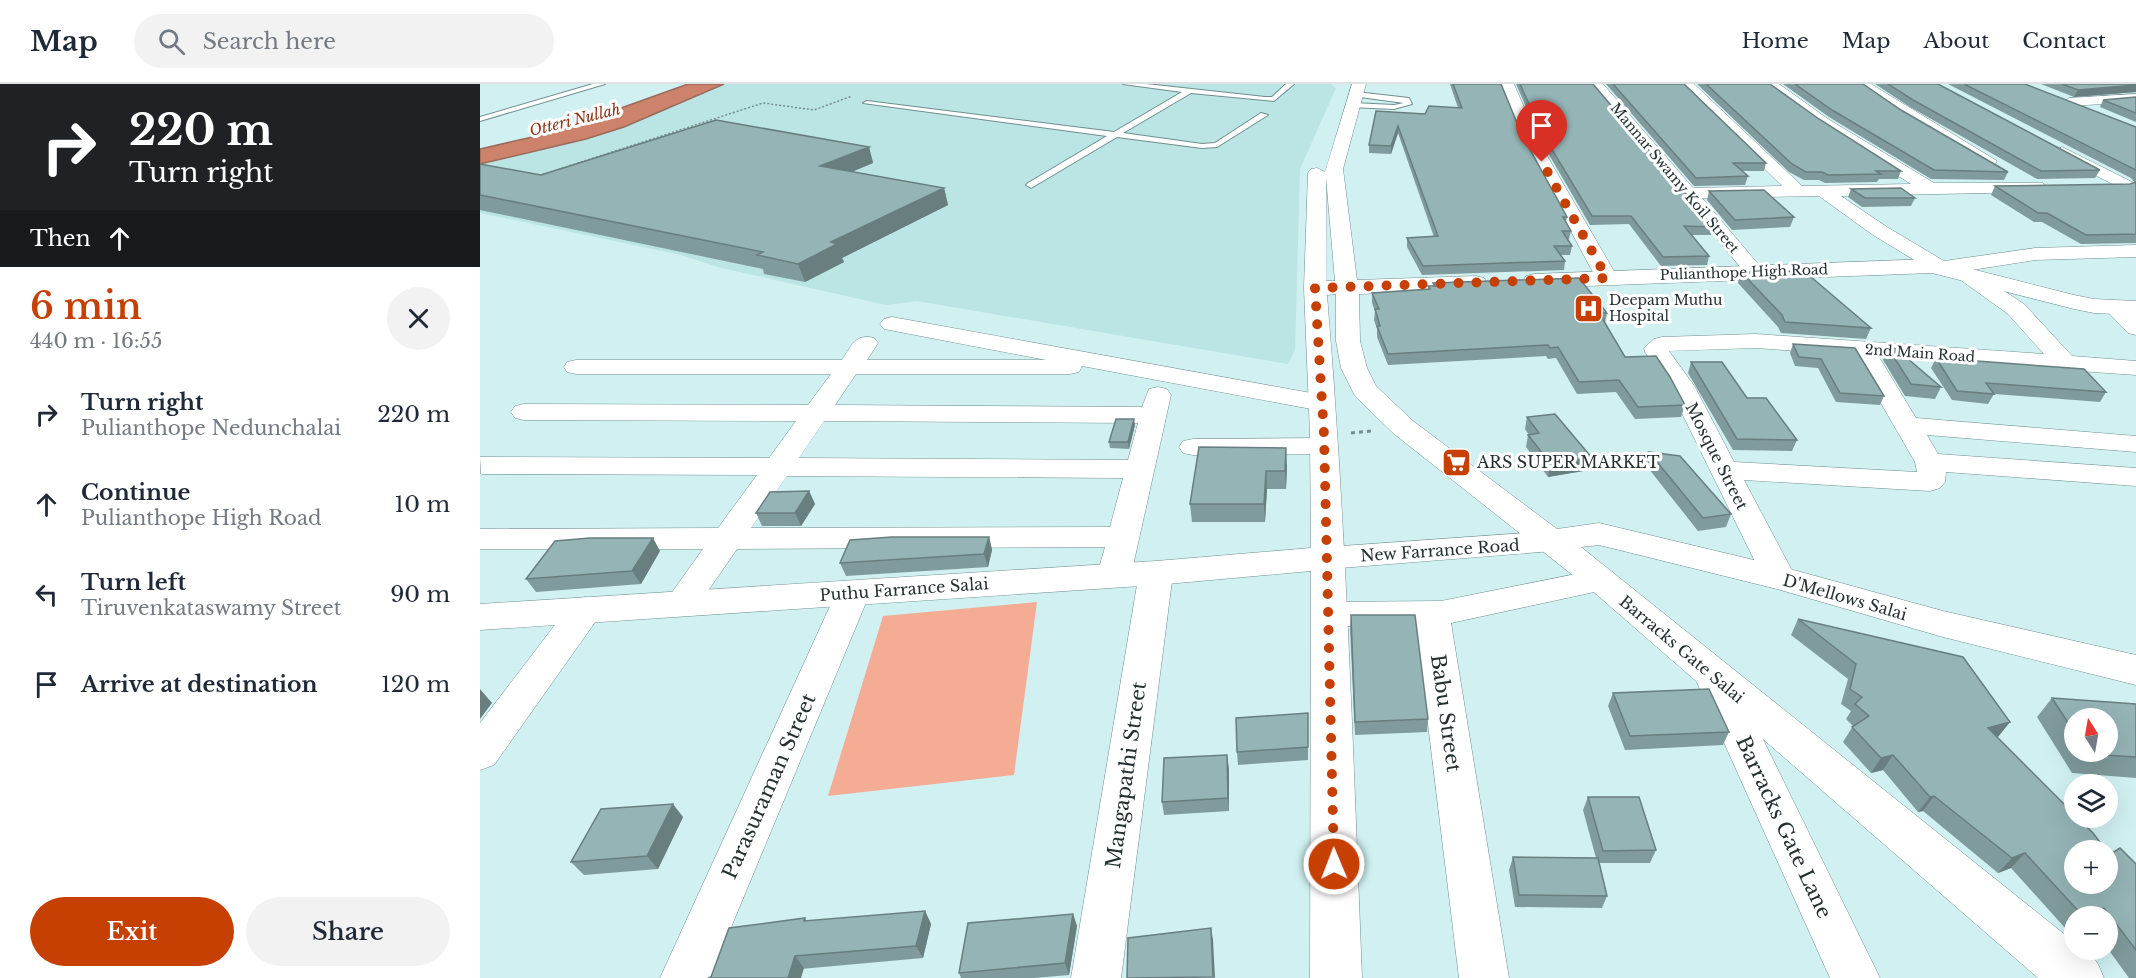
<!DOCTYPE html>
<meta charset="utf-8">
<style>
:root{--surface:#fff;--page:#f2f2f3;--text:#1f2937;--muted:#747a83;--line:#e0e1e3;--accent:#c63f03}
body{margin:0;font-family:"Libre Baskerville",serif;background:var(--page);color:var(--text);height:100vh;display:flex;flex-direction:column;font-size:22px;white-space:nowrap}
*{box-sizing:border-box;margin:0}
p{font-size:20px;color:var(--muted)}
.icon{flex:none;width:33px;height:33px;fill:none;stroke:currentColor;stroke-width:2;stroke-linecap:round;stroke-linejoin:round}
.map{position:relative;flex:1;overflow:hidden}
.side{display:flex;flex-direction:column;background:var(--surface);width:480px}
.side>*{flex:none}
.hud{background:#202124;color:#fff;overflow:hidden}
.needle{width:39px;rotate:349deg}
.fabs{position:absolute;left:1584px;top:624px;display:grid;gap:12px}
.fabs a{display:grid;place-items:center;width:54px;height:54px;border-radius:50%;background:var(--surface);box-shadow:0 6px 24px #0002;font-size:30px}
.pin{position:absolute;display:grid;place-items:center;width:51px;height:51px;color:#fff;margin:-62px -26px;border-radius:50% 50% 50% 0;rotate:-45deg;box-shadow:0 0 6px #0007}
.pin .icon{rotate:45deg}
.me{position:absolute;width:66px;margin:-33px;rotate:359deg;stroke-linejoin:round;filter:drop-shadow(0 0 4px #0008)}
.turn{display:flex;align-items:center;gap:21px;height:126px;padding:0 30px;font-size:27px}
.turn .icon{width:78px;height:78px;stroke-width:2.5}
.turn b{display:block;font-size:42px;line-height:51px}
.then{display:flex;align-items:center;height:57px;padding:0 30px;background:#0003;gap:12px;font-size:22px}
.round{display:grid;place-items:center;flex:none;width:63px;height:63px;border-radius:32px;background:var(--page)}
.headline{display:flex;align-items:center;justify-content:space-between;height:102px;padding:0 30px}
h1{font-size:36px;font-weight:600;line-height:45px;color:var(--accent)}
.button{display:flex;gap:12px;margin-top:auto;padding:12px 30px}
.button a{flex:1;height:69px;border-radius:36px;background:var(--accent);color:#fff;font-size:24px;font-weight:600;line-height:69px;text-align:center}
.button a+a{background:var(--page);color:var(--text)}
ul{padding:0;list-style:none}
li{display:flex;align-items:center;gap:18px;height:90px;padding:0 30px}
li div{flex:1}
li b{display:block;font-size:22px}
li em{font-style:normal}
header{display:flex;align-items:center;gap:36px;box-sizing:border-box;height:84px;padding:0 30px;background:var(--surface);border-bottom:2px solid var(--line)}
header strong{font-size:28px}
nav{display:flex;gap:33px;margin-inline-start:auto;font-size:21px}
.search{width:420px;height:54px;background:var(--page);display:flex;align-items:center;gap:15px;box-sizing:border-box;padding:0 21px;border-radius:33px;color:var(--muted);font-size:22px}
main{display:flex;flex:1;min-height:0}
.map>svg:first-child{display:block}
.built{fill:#bbe4e5}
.green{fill:#f5ac95}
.water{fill:#cd836b;stroke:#9a6a5a;stroke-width:1.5}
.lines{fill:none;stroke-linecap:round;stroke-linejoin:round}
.lane-casing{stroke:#708e8f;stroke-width:2}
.street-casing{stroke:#708e8f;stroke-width:1}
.secondary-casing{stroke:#708e8f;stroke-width:1}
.path-far1{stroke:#768c8d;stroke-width:1.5;stroke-dasharray:2 2;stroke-linecap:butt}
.path{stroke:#768c8d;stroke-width:3;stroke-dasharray:4 4;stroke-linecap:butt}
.lane{fill:#fff;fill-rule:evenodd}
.street{fill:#fff;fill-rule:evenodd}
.secondary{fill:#fff;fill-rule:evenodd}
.wall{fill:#809b9d;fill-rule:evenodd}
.shaded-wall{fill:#687e7f}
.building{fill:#95b4b6;stroke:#687e7f;stroke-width:1.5}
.route{stroke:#c63f03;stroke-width:10;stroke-dasharray:0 18}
.labels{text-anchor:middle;stroke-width:6;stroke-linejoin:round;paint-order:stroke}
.far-street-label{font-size:14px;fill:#243031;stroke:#fff}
.far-poi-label{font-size:14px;fill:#243031;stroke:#fff;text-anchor:start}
.far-water-label{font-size:15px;font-style:italic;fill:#8b3213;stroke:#fff}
.street-label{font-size:16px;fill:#243031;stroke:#fff}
.poi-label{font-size:16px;fill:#243031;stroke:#fff;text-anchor:start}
.near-street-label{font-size:20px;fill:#243031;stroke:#fff}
</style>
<header>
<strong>Map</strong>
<div class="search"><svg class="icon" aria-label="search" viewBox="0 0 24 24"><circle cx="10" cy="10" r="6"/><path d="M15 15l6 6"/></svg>Search here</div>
<nav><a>Home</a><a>Map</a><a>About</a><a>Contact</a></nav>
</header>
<main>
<section class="side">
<div class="hud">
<div class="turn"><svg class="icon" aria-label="right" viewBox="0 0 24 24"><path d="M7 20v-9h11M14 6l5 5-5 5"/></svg><div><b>220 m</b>Turn right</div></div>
<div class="then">Then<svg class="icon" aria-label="ahead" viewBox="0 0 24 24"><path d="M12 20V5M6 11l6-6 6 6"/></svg></div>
</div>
<div class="headline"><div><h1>6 min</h1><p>440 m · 16:55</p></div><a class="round"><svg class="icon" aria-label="close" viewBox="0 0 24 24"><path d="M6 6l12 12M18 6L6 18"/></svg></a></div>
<ul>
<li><svg class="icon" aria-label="right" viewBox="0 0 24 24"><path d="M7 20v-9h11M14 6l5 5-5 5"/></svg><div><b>Turn right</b><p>Pulianthope Nedunchalai</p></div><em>220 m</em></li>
<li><svg class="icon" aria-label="ahead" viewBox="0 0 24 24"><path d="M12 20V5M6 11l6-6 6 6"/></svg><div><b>Continue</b><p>Pulianthope High Road</p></div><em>10 m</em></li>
<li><svg class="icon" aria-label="left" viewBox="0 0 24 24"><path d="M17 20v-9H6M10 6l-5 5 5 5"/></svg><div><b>Turn left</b><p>Tiruvenkataswamy Street</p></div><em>90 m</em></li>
<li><svg class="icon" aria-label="arrive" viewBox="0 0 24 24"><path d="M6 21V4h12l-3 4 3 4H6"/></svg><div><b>Arrive at destination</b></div><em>120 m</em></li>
</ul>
<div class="button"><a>Exit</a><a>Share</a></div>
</section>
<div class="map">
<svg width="1656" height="894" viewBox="0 0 1656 894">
<rect width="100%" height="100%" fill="#d0f0f1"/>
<path class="built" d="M244,0H851L856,4L820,85L815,266L808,280L437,217L406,221L238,183L201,171L0,129V80L106,55L144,43Z"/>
<path class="green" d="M557,518L534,691L348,712L403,532Z"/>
<path class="water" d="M208,0H244L144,43L106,55L0,80V65L74,48Z"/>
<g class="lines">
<defs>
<path id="lane" d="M113,0H125L0,37V33Z
M643,0H666L785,13H792L806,0H814L794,17L711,9L643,49L722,60L735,59L781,29L788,31L737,63L722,64L637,53L551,104L546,101L548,99L627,52L383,19L387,17L634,48L702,8Z
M876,8L929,14L932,20L914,25L870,23L873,19L914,21L924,19L873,12Z"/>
<path id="street" d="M1020,0H1034L1059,58L1138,194L1135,199L1127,200L1119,199L1116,194L1043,58Z
M1109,0H1123L1213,104L1302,102L1199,0H1214L1322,102L1431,100L1338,41L1283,0H1299L1348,35L1454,99H1563L1566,103L1563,107L1557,108L1361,112L1407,143L1464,177L1555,164L1656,161V173L1555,176L1492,186L1544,220L1592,272L1656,277V291L1399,273L1436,334L1656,352V368L1447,351L1458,370L1656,384V402L1466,388L1465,398L1460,404L1450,407L1264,396L1316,494L1311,502L1299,505L1287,502L1189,303L1165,268L1164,264L1174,255L1182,253L1276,250L1564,270L1528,230L1478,194L1474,190L1476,188L1461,190L1454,188L1393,151L1339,112L1222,114L1284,187L1281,191L1274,193L1267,191ZM1276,264L1373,271L1435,378L1437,388L1254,378L1215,303L1189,267Z
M1375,0H1391L1517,77L1515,80H1503Z
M1656,10V18L1589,22L1582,18L1589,14Z
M1582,63L1656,100V112L1576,71L1574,68Z
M1635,217L1643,219L1656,231V251L1648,249L1624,224L1627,219Z
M412,233L842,311L851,313L855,319L851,325L842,327L602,282L599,288L590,290H376L355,321L662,323L669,305L678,303L687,305L691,311L651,491L646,499L634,502L622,499L617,491L625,463L257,465L214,527L202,530L190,527L185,518L223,465H0V445L238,444L277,391L1,390L0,373L289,374L316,337L44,336L35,334L31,328L35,322L44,320L328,321L351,290H96L87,288L84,283L87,278L96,276H362C371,262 376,249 394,254L398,259L387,276H566L404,245L400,240L404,235ZM344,337L658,339L648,376L319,374ZM307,392L643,394L630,443L271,444Z
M844,354L854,356L858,362L854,368L844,370L713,371L703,369L699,363L703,357L713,355Z
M1073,447L1084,450L1089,457L1084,464L1073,467L848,485L836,482L832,474L836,466L848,463Z
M676,478L688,481L693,489L641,894H591L659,489L664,481Z
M1121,485L1133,488L1138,496L1133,504L971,539L1029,894H979L936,542H849L837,539L832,530L837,521L849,518L961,517Z
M373,497L385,501L390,509L230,894H180L356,509L361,501Z
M106,513L118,516L123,525L118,534L14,681L0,686V639L94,516Z
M1233,578L1246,582L1252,592L1400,894H1350L1214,592L1220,582Z"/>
<path id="secondary" d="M872,0H886L863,85L877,196L996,192L1004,194L1007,199L1004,204L996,206L879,210L880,257L887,284L896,302L933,337L1077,445L1119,439L1299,482L1463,527L1656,571V601L1463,553L1297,505L1119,461L1101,463L1594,858V866C1613,866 1618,879 1624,894H1558L1109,504L913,349L875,312L861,284L856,257V210L847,211C866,438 873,666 882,894H830L831,487L676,501L0,546V520L676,477L831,464L830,351L824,204L828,89L831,85L837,84L845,88ZM846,93L855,197H846Z
M1452,175L1594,211L1614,215L1656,217V231L1614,229L1594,225L1452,189L1054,204L1046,202L1043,197L1046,192L1054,190Z"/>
</defs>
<use href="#lane" class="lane-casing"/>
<use href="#street" class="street-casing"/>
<use href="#secondary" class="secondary-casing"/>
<path class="path-far1" d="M55,93L283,19L334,26L372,12"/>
<path class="path" d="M871,349L891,347"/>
<use href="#lane" class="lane"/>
<use href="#street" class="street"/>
<use href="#secondary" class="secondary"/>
</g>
<path class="wall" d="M970,0H1021L1042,51L1087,133L1086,138L1091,147L1089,155H1088L1092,162L1090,171H1081L1085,177L1084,186L942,191L927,163V154L954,153L918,49L911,70L889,69V61L896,27L945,30L978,24Z
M1036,0H1113L1234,143L1231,151H1212L1229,172L1227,181L1181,182L1149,140L1110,141L1061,57Z
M1126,0H1204L1286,79L1284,87H1262L1268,92L1265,101L1214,102Z
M1217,0H1290L1339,35L1421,87L1418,95H1399L1397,98L1345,99L1339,96H1324L1309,88Z
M1303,0H1383L1421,26L1528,88L1524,96L1451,95L1349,33Z
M1395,0H1458L1620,86L1615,94L1557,95L1430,23Z
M1468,0H1545L1656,43V159L1601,160L1562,138H1554L1511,111L1515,102L1650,100L1655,99L1651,94Z
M1561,0H1656V8L1594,13Z
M1656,14V38L1620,23L1623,16Z
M389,63L393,79L372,88L464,104L468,121L362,174L364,178L325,198L284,190L283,185L0,126V80L61,91Z
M1371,105L1435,114L1431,122L1382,123L1368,113Z
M1229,107L1314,133L1310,143L1252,146L1227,116Z
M1261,188L1391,244L1386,255L1301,249L1298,243L1258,199Z
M953,199L1127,229L1125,239L1145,273L1205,321L1201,333L1155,335L1136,308L1097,310L1076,274L1068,275L1066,272L908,281L897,253V245L894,236L895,227L892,219V209L948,206V202H953Z
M1313,260L1375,264L1404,312L1400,321L1356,318L1338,284L1315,282L1310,269Z
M1408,264L1461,303L1455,315L1425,312L1403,276Z
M1456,274L1626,308L1620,318L1514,310L1508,320L1472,316L1451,284Z
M1211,278L1267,314L1317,356L1312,367L1253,366L1208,289Z
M1047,333L1109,386L1068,393L1046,363L1048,351H1049L1045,345Z
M655,341L649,365L630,364L629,358Z
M719,363L807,382L806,405H787L785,438H712L710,420Z
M1169,368L1251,430L1246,443L1218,447L1165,380Z
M329,407L335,420L321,442H282L276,429Z
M509,453L512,466L508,483L366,492L360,479Z
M180,467L161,500L56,508L46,495Z
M871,531L948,635L947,648L875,651L870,544Z
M1318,535L1530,638L1517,653L1629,771L1656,780V894H1649L1628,865V832H1594V843L1586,845L1531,784L1518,789L1443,727L1438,728L1403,686L1391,689L1363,658L1373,642L1366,635L1371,627L1361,620L1368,595L1311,551Z
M1133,609L1249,648L1243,661L1145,666L1128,622Z
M1572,614L1656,620V694L1592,689L1557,633ZM1594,634L1628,668H1594Z
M828,629V676L758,681L757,668Z
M749,684V727L684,731L682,718Z
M1108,713L1176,766L1170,779H1119L1127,812L1122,824L1035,823L1029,786L1033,773L1116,774L1103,726Z
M203,733L178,785L104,791L91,778Z
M445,827L451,840L443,874L231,893L325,834L327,837Z
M593,830L597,842L589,891L554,894H481L479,889Z"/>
<path class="shaded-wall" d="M1656,1V8L1594,13L1598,6Z
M918,42V49L911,70V62Z
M389,63L393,79L346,98L340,82Z
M464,104L468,121L362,174L364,178L325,198L318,180L351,158Z
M654,335L655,341L649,365L648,358Z
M806,364L807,382L806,405L805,387Z
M1112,374L1109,386L1068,393L1071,380Z
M786,387L787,405L785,438L784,420Z
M329,407L335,420L321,442L315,429Z
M509,453L512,466L508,483L504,470Z
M173,454L180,467L161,500L152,487Z
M0,605L12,619L0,635Z
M1530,638L1518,653L1497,659L1508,644Z
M747,671L749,684V727L748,714Z
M1413,671L1403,686L1391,689L1401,674Z
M1454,712L1443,727L1438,728L1450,713Z
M193,720L203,733L178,785L167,772Z
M1545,769L1531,784L1518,789L1532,774Z
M1624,824L1615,832H1600L1602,831Z
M445,827L451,840L443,874L436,862Z
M593,830L597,842L589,891L585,879Z
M1594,837V843L1586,845Z
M731,844L733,856L735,894L733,893Z
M315,872L324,884L321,894H308Z"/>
<path class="building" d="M973,0H1021L1042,51L1087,133H1083L1091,147H1082L1092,162H1074L1085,177L943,182L927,154L958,152L918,42L911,62L889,61L896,27L945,30L949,22L982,24Z
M1040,0H1113L1234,143L1204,142L1229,172L1183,173L1151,132H1112L1062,49Z
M1133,0H1204L1286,79H1253L1268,92L1216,94Z
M1226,0H1290L1339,35L1421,87H1396L1401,90L1348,91L1342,88H1326L1312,80Z
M1315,0H1383L1421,26L1528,88L1454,86L1352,26Z
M1408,0H1458L1620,86L1561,87L1433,16Z
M1484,0H1545L1656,43V86Z
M1582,0H1656V1L1598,6Z
M1656,13V29L1623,16Z
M236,36L389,63L340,82L464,104L351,158L357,160L318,180L277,171L283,168L0,111V80L61,91Z
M1656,98V150L1606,151L1567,129H1558L1515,102L1650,100Z
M1421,104L1435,114H1385L1371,105Z
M1284,106L1314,133L1255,136L1229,107Z
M1324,187L1391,244L1305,238L1302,231L1261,188Z
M1099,194L1127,229H1119L1145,273L1176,272L1190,293L1205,321L1158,323L1139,296L1099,298L1078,263L1070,264L1068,261L908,270L897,242H900L895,225H899L892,209L950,205L948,202H955L953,199Z
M1313,260L1375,264L1404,312L1360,309L1341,275L1319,273Z
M1408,264H1415L1461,303L1431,300Z
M1456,274L1604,285L1626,308L1506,299L1514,310L1477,307Z
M1211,278H1242L1267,314H1286L1317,356L1257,355Z
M1075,330L1112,374L1071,380L1048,351L1059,349L1047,333Z
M636,335H654L648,358H629Z
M719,363L806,364L805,387H786L784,420H710Z
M1169,368L1200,372L1251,430L1223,434Z
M329,407L315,429H276L290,408Z
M412,453H509L504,470L360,479L370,456Z
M110,454H173L152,487L46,495L75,457Z
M871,531H935L948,635L875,638Z
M1318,535L1483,573L1530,638L1508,644L1594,730V734H1598L1613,749L1626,766H1594V800H1628V768L1629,771L1640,764L1656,780V866L1624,824L1602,831L1545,769L1532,774L1454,712L1450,713L1413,671L1401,674L1372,643L1389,632L1375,620L1382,613L1370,605L1376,580Z
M1229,605L1249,648L1150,652L1133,609Z
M1572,614L1656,620V673L1609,670L1608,668H1628V634H1594V648Z
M828,629V663L757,668L756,634Z
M747,671L748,714L682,718L684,674Z
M1108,713H1159L1176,766L1123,767Z
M193,720L167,772L91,778L121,725Z
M1033,773L1118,774L1127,812L1039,811Z
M445,827L436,862L315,872L308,894H228L231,893L249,844L325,834L324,837Z
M593,830L585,879L479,889L488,839Z
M731,844L733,893L647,894L648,854Z"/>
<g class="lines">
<path class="route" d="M854,780L844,351L835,204L1127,194L1062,78"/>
</g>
<defs>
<symbol id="hospital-square" viewBox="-11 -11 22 22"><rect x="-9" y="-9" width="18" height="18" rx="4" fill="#c63f03" stroke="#fff"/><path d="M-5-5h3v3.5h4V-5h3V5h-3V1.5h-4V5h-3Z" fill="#fff"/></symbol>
<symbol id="supermarket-square" viewBox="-11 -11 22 22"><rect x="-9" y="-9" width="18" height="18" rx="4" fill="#c63f03" stroke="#fff"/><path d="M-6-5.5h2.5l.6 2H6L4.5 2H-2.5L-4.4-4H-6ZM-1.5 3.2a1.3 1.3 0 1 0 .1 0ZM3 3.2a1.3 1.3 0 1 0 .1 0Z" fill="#fff"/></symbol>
</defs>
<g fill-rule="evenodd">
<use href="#hospital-square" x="1092" y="208" width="33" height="33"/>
<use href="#supermarket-square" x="960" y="362" width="33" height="33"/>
</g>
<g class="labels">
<g class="far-street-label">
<text transform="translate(1195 94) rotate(50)" y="5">Mannar Swamy Koil Street</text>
<text transform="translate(1264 188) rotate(-2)" y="5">Pulianthope High Road</text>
<text transform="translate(1440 269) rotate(4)" y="5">2nd Main Road</text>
</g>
<g class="far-poi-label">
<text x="1129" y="221">Deepam Muthu<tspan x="1129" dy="16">Hospital</tspan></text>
</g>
<g class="far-water-label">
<text transform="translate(95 36) rotate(-14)" y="5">Otteri Nullah</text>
</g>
<g class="street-label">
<text transform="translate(1237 372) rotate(63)" y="6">Mosque Street</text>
<text transform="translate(960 466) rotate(-4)" y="6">New Farrance Road</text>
<text transform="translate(424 505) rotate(-4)" y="6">Puthu Farrance Salai</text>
<text transform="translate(1365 513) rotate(16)" y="6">D'Mellows Salai</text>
<text transform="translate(1202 565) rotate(40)" y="6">Barracks Gate Salai</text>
</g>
<g class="poi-label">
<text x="997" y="384">ARS SUPER MARKET</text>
</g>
<g class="near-street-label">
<text transform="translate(966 629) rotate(82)" y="7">Babu Street</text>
<text transform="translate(646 691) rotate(-82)" y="7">Mangapathi Street</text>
<text transform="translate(289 702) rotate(-66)" y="7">Parasuraman Street</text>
<text transform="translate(1304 743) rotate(65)" y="7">Barracks Gate Lane</text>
</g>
</g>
</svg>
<div class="fabs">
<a><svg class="needle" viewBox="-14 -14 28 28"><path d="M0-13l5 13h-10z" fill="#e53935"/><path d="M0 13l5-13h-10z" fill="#747a83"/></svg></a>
<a><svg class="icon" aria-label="layers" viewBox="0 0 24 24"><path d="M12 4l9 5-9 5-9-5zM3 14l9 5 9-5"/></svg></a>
<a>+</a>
<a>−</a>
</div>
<div class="pin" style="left:1062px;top:78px;background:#d93025"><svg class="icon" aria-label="arrive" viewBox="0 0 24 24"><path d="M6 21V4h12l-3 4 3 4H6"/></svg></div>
<svg class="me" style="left:854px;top:780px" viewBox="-20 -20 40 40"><circle r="17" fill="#c63f03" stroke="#fff" stroke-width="3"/><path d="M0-11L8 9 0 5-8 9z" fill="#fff"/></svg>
</div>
</main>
